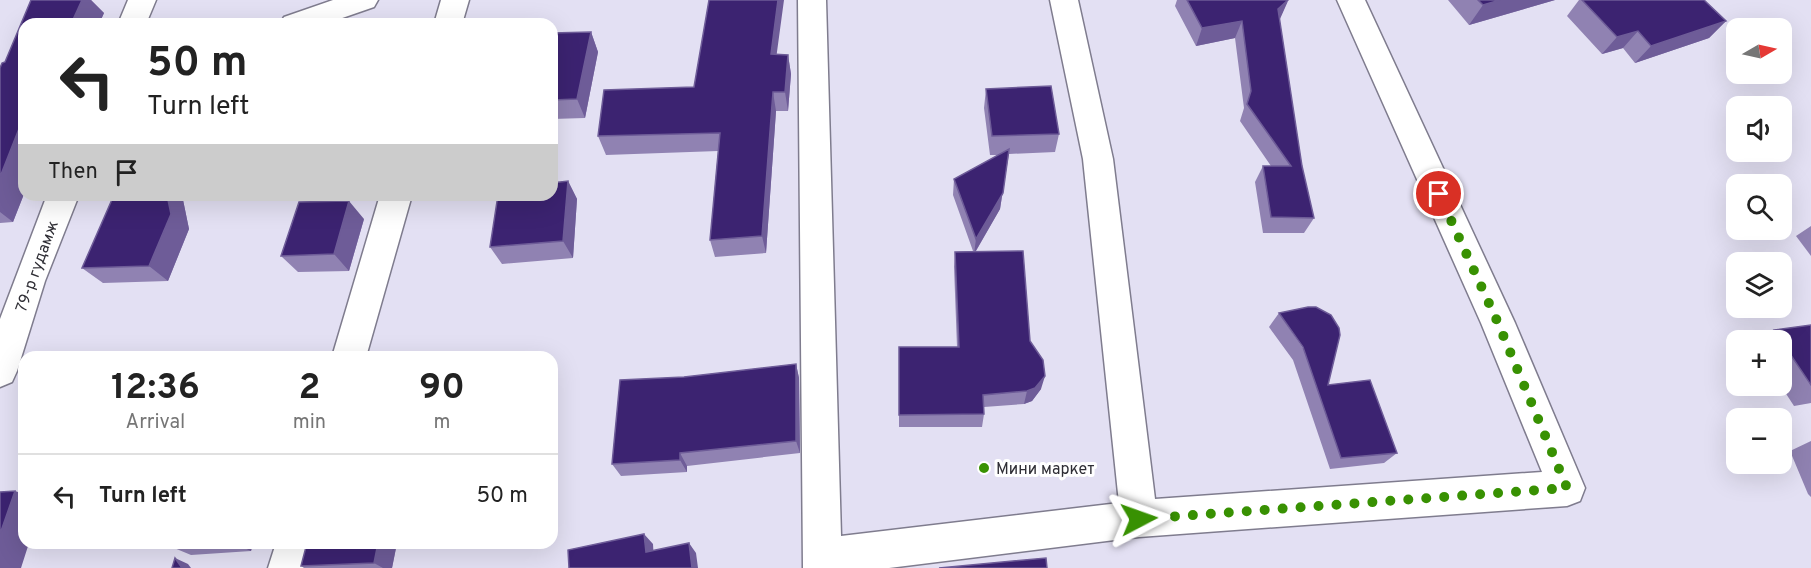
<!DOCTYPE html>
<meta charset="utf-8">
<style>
:root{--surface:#fff;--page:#f6f6f6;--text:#222;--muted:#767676;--line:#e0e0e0}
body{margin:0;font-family:Overpass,sans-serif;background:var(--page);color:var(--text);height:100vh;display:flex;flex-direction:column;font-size:22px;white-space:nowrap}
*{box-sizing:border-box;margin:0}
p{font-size:20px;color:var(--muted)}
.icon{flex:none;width:33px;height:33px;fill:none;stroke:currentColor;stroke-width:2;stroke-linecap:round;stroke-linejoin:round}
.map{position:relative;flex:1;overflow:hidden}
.panel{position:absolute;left:18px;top:351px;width:540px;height:198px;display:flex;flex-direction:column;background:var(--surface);border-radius:18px;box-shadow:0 6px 24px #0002}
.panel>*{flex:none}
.banner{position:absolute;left:18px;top:18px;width:540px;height:183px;border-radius:18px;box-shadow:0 6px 24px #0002;background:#fff;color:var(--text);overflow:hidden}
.needle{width:39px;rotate:81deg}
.fabs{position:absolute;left:1726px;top:18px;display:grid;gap:12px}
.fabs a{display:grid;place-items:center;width:66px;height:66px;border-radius:12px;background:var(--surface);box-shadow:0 6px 24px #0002;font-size:30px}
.pin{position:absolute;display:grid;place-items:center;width:51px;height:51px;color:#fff;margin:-26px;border:3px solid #fff;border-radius:50%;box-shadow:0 2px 6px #0007}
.me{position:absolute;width:66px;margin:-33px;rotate:86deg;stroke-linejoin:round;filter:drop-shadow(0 0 4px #0008)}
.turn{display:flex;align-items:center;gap:21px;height:126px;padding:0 30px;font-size:27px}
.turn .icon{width:78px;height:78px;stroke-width:2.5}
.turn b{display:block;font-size:42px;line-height:51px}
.then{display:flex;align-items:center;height:57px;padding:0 30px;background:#0003;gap:12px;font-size:22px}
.eta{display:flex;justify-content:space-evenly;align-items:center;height:102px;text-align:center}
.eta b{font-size:36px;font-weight:700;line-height:42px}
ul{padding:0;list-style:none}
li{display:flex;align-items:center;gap:18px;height:84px;padding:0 30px;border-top:2px solid var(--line)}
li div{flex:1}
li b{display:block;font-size:22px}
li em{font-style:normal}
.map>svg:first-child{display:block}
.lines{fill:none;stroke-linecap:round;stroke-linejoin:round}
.minor-casing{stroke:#7f7c8e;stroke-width:3}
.minor{fill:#fff;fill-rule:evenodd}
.wall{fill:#9082b2}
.shaded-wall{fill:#6e5c98}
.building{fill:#3c2371;stroke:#6e5c98;stroke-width:1.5}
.route{stroke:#389102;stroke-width:10;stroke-dasharray:0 18}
.poi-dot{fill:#389102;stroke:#fff;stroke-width:2}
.labels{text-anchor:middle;stroke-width:6;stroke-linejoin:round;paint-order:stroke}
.street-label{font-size:16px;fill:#2f2e35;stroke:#fff}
.poi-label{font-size:16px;fill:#2f2e35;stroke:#fff;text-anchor:start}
</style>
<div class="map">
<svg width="1811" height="568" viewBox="0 0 1811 568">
<rect width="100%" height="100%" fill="#e3e0f3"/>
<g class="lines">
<defs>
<path id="minor" d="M128,0H156L146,24H118Z
M333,0H378L374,7L325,24H280L284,17Z
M441,0H469L462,24H434Z
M798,0H826L841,536L1119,503L1083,159L1050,0H1078L1113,159L1155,499L1542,472L1481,323L1337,0H1365L1515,323L1585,488L1580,501L1567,506L1139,537L889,568H803Z
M47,195H79L45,281L17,371L12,382L0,387V319Z
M380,195H412L366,357H332Z
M276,543H314L306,568H268Z"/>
</defs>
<use href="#minor" class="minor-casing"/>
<use href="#minor" class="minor"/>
</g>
<path class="wall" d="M31,0H91L104,13L99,24H24V194L13,222L0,223V68L2,63L5,62Z
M1177,0H1288L1279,20L1302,166L1314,218L1304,233H1263L1255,182L1263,166H1271L1240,121L1244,108L1235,38L1196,46L1175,6Z
M1448,0H1555L1469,25Z
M1579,0H1704L1726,21L1709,38L1635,63L1623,48L1602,54L1567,16Z
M591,32L598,52L585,118L552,119V33Z
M777,54L788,55L791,74L788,111H776L766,253L715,257L710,240L718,151L606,155L598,136L694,87Z
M986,89L1059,134L1055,152L1009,154L1000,209L976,251L1030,341L1041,389L1032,401L1024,404L984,407V414L982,427H899V347H957L954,267L955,252L973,251L953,195L954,179L999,155H990L984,108Z
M568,181L577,199L573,258L502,264L490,247Z
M114,195H182L189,229L168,281L103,283L82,268Z
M364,219L349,271L298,272L281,256Z
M1811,226V256L1796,236Z
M1279,313L1328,385L1397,453L1384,463L1330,469L1293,360L1269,327Z
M1811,325V403L1794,406L1781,386H1782V340H1757L1774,330Z
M796,364L799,378L800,453L687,466V472L621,476L612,464L684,377Z
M1811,441V497L1808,494L1790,451Z
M168,543H253L251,551L191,555L167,545Z
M397,543L392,568H304L301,566Z"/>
<path class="shaded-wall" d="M82,0H91L104,13L99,24H71Z
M778,0H784L774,74L771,54Z
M1500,0H1555L1469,25L1483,5Z
M1288,1L1280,19L1270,27L1278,9Z
M1242,21L1235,38L1196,46L1202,28Z
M1726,21L1709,38L1635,63L1651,46Z
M1638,31L1623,48L1602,54L1617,37Z
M591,32L598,52L585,118L577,99Z
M788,55L791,74L788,111L785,92Z
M773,92L776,111L766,253L762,236Z
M24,116V194L13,222L0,212V177Z
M1009,149L1000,209L974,254L976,239Z
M568,181L577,199L573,258L563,241Z
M167,195H182L189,229L168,281L149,266Z
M349,201L364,219L349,271L334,254Z
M796,364L799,378L800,453L796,441Z
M1045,376L1041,389L1032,401L1024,404L1027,391Z
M680,453L687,466V472L680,460Z
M15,491L24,494V543H29L21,568H0V534Z
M644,534L653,544L654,562L646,552Z
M233,543H253L251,551Z
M378,543H397L392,568H383L374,563Z
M689,543L696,553L698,568H692Z
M175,558L188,564L191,568H182Z"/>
<path class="building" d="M31,0H82L71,24H24V116L0,177V68L2,63L5,62Z
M709,0H778L771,54L788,55L785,92H773L762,236L710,240L720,133L598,136L604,90L694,87Z
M1187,0H1288L1278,9L1302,166L1314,218L1271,217L1263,166H1291L1247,104L1251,91L1242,21L1202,28Z
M1478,0H1500L1483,5Z
M1582,0H1704L1726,21L1651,46L1638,31L1617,37Z
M591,32L577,99L552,100V33Z
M1051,86L1059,134L992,136L986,89Z
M1009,149L1003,193L976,239L954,179Z
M568,181L563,241L490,247L498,195H552V183Z
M114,195H167L171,214L149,266L82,268Z
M349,201L334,254L281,256L299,202Z
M1023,251L1030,341L1043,360L1045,376L1035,388L1027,391L983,395L984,414L899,415V347H959L955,252Z
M1308,307H1316L1331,315L1339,328L1340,335L1328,385L1370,380L1397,453L1341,458L1303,347L1279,313Z
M1811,325V385L1774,330Z
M796,364V441L680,453V460L612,464L620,380L684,377Z
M15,491L0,534V492Z
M644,534L646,552L689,543L692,568H569L568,550Z
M168,543H202L167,545Z
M307,543H378L374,563L301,566Z
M175,558L182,568H172Z
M1046,558L1047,568H939Z"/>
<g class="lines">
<path class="route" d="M1139,519L1567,488L1498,323L1439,194"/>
</g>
<circle class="poi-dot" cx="984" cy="468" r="6"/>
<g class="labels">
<g class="street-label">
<text transform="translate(36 266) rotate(-70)" y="6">79-р гудамж</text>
</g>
<g class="poi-label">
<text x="996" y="474">Мини маркет</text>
</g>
</g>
</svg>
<div class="fabs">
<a><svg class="needle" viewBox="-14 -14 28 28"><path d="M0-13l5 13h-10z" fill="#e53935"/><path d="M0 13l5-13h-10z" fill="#767676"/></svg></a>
<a><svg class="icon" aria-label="sound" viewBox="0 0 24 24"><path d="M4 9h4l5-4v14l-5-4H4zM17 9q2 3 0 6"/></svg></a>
<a><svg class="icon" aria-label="search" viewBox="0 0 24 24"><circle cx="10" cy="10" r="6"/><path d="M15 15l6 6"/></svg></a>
<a><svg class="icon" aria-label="layers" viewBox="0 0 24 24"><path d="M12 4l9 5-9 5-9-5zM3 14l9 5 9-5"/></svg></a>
<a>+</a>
<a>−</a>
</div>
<div class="pin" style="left:1439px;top:194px;background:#d93025"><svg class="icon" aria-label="arrive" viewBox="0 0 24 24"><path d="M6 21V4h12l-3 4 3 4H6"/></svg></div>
<svg class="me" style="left:1139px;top:519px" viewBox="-20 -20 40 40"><path d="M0-17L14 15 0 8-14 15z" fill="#389102" stroke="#fff" stroke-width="4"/></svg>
<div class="banner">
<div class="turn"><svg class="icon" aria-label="left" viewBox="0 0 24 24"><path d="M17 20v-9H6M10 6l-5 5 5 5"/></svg><div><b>50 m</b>Turn left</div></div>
<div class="then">Then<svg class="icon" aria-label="arrive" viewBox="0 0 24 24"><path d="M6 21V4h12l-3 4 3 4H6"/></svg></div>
</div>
<section class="panel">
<div class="eta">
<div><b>12:36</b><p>Arrival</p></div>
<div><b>2</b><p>min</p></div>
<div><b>90</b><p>m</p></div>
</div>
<ul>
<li><svg class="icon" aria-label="left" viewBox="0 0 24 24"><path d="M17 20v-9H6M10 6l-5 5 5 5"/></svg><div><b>Turn left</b></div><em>50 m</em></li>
</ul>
</section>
</div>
